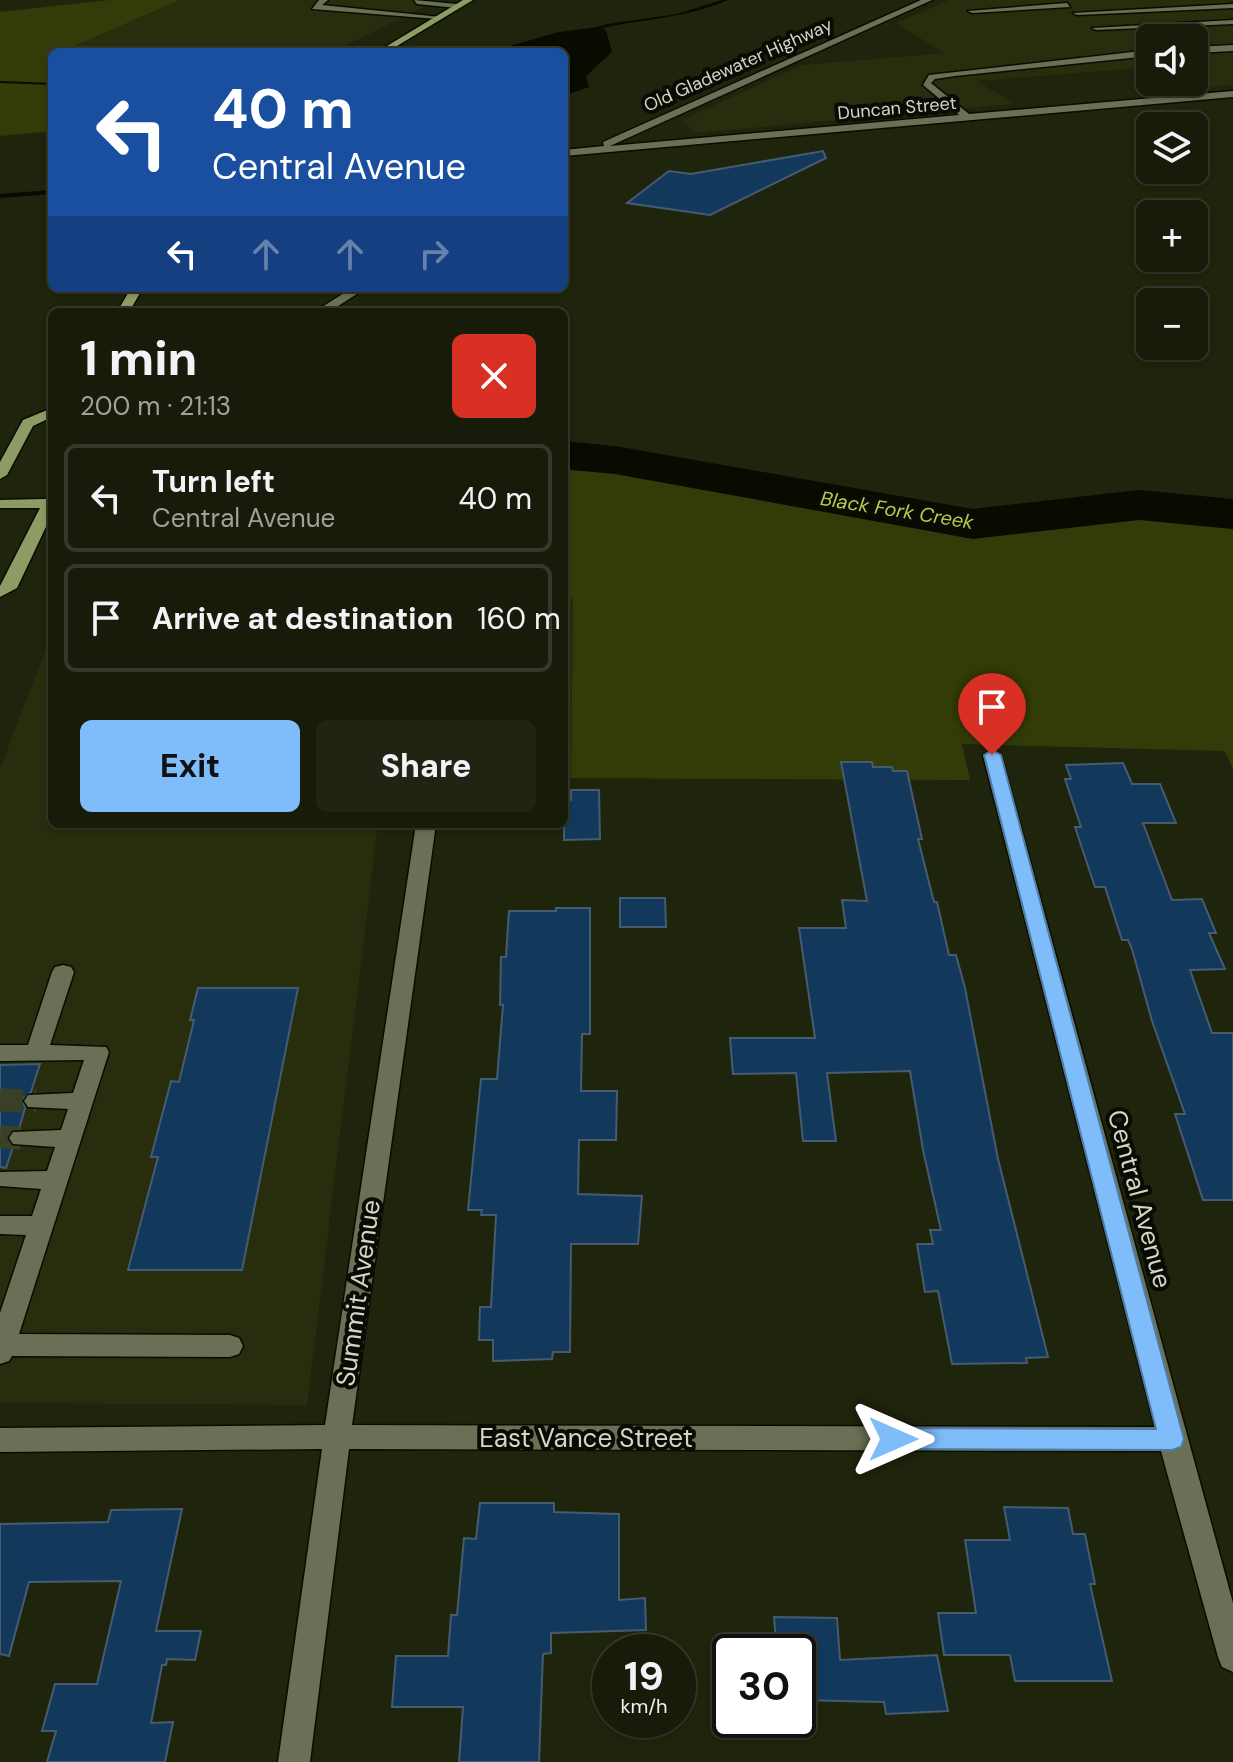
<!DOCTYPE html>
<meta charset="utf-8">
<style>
:root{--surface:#171b09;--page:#202412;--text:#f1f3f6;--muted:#9ea19c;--line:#36392a;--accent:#7ebdf9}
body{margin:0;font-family:"DM Sans",sans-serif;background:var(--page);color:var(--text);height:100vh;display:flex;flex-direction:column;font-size:30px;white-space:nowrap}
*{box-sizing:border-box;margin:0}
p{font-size:26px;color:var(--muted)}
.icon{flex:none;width:44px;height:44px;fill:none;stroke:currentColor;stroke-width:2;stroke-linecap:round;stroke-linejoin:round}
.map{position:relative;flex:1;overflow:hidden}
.drawer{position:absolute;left:48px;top:308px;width:520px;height:520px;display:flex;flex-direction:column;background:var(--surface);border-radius:12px;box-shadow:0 2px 6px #0004,0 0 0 2px var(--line)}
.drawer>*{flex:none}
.hud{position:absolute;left:48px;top:48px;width:520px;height:244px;border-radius:12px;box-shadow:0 2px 6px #0004,0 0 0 2px var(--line);background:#1a4fa0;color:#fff;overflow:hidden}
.fabs{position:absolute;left:1136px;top:24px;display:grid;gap:16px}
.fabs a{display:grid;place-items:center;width:72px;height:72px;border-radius:12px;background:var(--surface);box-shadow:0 2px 6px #0004,0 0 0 2px var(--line);font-size:40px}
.speed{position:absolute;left:592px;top:1634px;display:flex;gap:16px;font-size:40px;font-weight:700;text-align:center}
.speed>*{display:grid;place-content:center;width:104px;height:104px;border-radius:50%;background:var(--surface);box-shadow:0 2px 6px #0004,0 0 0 2px var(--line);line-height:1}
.speed small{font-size:20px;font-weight:400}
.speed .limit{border:4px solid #111;border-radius:12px;background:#fff;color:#111}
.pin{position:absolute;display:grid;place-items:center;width:68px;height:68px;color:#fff;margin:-82px -34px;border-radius:50% 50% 50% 0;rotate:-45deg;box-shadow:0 0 8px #0007}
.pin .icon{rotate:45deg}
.me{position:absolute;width:88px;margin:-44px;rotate:90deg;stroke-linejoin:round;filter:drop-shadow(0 0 6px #0008)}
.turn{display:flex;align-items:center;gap:28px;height:168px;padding:0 32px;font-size:36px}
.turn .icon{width:104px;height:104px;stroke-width:2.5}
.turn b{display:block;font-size:56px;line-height:68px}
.lanes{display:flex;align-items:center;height:76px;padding:0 32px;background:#0003;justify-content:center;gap:40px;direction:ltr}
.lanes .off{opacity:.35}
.round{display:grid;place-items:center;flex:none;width:84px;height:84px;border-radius:12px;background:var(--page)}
.summary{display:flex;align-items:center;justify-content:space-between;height:136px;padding:0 32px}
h1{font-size:48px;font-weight:800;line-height:60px}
.primary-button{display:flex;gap:16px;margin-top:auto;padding:16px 32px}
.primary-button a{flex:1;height:92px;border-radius:12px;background:var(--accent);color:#111;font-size:32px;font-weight:800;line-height:92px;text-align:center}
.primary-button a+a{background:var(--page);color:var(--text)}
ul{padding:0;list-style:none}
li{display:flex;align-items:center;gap:24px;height:108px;margin:0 16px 12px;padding:0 16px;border:4px solid var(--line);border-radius:12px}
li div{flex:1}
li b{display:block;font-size:30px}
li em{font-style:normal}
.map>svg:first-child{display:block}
.built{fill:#272d0d}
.green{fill:#333c08}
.water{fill:#070b00}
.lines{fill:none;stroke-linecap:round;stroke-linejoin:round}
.stream{fill:#070b00;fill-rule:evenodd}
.river{fill:#070b00;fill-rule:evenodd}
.building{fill:#12395b;stroke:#465b6f;stroke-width:2}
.minor-tunnel{stroke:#3a3f28;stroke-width:23;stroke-dasharray:23 11;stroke-linecap:butt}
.minor-casing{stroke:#090d00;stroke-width:3}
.major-casing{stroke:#090d00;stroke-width:3}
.minor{fill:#697055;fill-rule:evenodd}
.major{fill:#8e9b65;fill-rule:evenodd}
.route{fill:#7ebdf9;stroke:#527ba2;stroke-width:2}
.labels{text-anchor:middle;stroke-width:8;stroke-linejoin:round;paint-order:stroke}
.far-street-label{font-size:18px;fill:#d1d6c7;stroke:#0a0c04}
.far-water-label{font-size:20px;font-style:italic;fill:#b4cd4f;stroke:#0a0c04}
.near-street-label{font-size:26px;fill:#d1d6c7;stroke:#0a0c04}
</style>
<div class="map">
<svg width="1233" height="1762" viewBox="0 0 1233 1762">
<rect width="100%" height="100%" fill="#1f240c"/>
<path class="built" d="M180,0H439L332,52H61Z
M949,0H1233V85L1183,90L1168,82H1194V38H1150V73L1140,68L977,81L1014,104L695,133L682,120L802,65L944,53L896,23Z
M564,598L573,599L571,778H564Z
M52,633V824H378L307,1405L0,1403V768Z"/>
<path class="green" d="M110,0H180L61,52H52V131L0,136V12Z
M564,470L624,474L969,538L1137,518L1233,529V769L1225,751L962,744L970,780L571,778L573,599L564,598Z"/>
<path class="water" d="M599,27L606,30L612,52L586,76L589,87L564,96V52H489L559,32Z"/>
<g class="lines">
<path class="stream" d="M722,0H728C683,20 633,19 586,32L584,31L607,24L677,14Z
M0,81L52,83V85L0,83Z
M52,190V194L0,198V194Z"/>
<path class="river" d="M564,441L615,446L973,509L1139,490L1233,499V529L1139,520L973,539L615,474L564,469Z"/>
</g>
<path class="building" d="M823,151L826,158L710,215L627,203L669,171L691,174Z
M841,762H872L873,767H892L893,771H907L922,839H918L934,902H937L949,955H956L965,988L998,1159L1048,1357L1026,1358L1027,1363L952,1364L938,1291L925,1292L917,1244H933L930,1230H941L923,1150L910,1071L827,1073L836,1141H803L796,1073L733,1074L730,1038H815L799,928H846L842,900L867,901Z
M1123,763L1132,784H1160L1176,823H1143L1172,900L1202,899L1216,933H1209L1225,969L1190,970L1212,1033H1233V1200H1203L1175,1114H1185L1152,1021L1132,949L1128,940H1122L1105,887H1095L1075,827H1081L1065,779H1071L1066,765Z
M571,790H599L600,839L564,840V801L571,800Z
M620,898H665L666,927H620Z
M556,908H590V1034H582L581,1091H617L616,1140H579L578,1194L642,1196L638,1244H571L570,1352H553L552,1359L493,1361V1340H479L480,1307H491L496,1215H481L482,1210H468L481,1079H497L503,1005H500L501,957H506L509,911H556Z
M198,988H298L242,1270H128L158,1157H151L171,1081L179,1082L194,1020H190Z
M40,1064L31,1092L22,1099L25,1108L19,1129L10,1130L6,1136L13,1147L6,1168L0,1167V1065Z
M480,1503H554V1512L619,1514V1600L645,1598L646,1630L551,1633V1653L543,1654L539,1762H459L463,1707H392L396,1656H448L451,1615H457L464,1538L476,1539Z
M1004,1507L1068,1508L1073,1534H1085L1095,1584H1090L1112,1681H1015L1010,1655H944L938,1613H976L965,1540H1010Z
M182,1509L156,1631H201L195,1660L167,1659L166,1665H162L151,1723L173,1722L165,1762H47L56,1731H42L55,1684H97L121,1581L29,1582L9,1656L0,1654V1524L108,1522L111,1510Z
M774,1617L837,1618L840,1660L937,1655L948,1711L886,1714L884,1702L798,1700V1652H777Z"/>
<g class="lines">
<path class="minor-tunnel" d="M0,1100L36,1101
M0,1137L21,1138"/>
<defs>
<path id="minor" d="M319,0H328L322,5L441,17L437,19L312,9Z
M414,0L457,4L461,6L457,8L417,4Z
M921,0H932L610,146L959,115L923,85L929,75L1150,50V56L955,76L935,79L931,83L969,114L1233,91V97L564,156V150L604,146L603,142Z
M1067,3L1070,7L972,13L968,11Z
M1233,4V8L1077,15L1073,13Z
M1233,20V24L1096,30L1092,28Z
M1233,45V51L1194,53V47Z
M352,288H366L329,312H314Z
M992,750L1001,755L1233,1603V1672L1222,1667L1218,1657L1161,1451L349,1449L310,1762H278L322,1449L0,1452V1428L325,1425L416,824H436L352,1425L1155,1427L983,755Z
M63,965L71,967L74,972L50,1045L106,1047L109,1052L19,1334L230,1335L239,1338L243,1346L239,1354L230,1357L12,1356L9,1361L0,1364V1313L26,1235L0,1234V1216H32L41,1189L0,1186V1172L47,1171L55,1147L13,1144L9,1138L13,1132L61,1130L68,1109L28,1107L24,1101L28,1095L73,1093L84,1060L0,1061V1045H28L52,972L55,967Z"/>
<path id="major" d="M463,0H473L387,52H377Z
M131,288H143L129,312H117Z
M52,408V417L33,426L7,475L0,479V462L23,420Z
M52,495V514L17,588L0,597V586L40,508H0V500L45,499Z"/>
</defs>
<use href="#minor" class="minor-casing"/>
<use href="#major" class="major-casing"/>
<use href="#minor" class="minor"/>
<use href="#major" class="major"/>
</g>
<path class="route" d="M992,750L1001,755L1184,1439L1181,1447L1172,1450L893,1449L884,1446L881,1439L884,1431L893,1428L1156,1429L984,755Z"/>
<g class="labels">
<g class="far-street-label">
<text transform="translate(738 65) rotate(-24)" y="6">Old Gladewater Highway</text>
<text transform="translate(897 108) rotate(-5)" y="6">Duncan Street</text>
</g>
<g class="far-water-label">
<text transform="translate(897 510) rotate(9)" y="7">Black Fork Creek</text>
</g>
<g class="near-street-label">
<text transform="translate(1140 1199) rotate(75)" y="9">Central Avenue</text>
<text transform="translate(358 1293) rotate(-82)" y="9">Summit Avenue</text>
<text x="586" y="1447">East Vance Street</text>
</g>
</g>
</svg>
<div class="fabs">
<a><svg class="icon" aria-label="sound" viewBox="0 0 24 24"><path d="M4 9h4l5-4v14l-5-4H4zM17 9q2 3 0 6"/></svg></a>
<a><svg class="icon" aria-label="layers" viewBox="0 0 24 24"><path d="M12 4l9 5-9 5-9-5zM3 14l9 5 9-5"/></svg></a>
<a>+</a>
<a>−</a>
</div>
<div class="speed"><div>19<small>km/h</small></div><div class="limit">30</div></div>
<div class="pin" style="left:992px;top:755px;background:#d93025"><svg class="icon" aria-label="arrive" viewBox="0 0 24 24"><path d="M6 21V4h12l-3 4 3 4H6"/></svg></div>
<svg class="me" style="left:893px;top:1439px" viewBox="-20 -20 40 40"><path d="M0-17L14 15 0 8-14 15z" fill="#7ebdf9" stroke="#fff" stroke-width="4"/></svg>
<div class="hud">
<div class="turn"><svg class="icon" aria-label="left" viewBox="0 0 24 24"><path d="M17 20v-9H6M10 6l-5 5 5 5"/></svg><div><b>40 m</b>Central Avenue</div></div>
<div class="lanes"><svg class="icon" aria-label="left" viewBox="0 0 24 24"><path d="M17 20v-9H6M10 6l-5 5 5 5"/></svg><svg class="icon off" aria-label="ahead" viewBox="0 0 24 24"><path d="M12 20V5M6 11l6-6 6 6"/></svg><svg class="icon off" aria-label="ahead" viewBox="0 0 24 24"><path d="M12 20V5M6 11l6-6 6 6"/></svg><svg class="icon off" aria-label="right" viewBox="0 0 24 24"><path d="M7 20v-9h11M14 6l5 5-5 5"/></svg></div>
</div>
<section class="drawer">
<div class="summary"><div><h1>1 min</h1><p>200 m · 21:13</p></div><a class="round" style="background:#d93025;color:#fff"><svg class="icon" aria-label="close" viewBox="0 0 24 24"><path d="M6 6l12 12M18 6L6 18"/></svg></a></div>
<ul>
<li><svg class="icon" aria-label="left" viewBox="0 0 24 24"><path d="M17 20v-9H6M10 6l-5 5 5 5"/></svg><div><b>Turn left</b><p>Central Avenue</p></div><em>40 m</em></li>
<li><svg class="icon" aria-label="arrive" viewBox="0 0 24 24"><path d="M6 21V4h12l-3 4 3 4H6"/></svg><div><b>Arrive at destination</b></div><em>160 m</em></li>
</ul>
<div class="primary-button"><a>Exit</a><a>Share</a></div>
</section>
</div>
